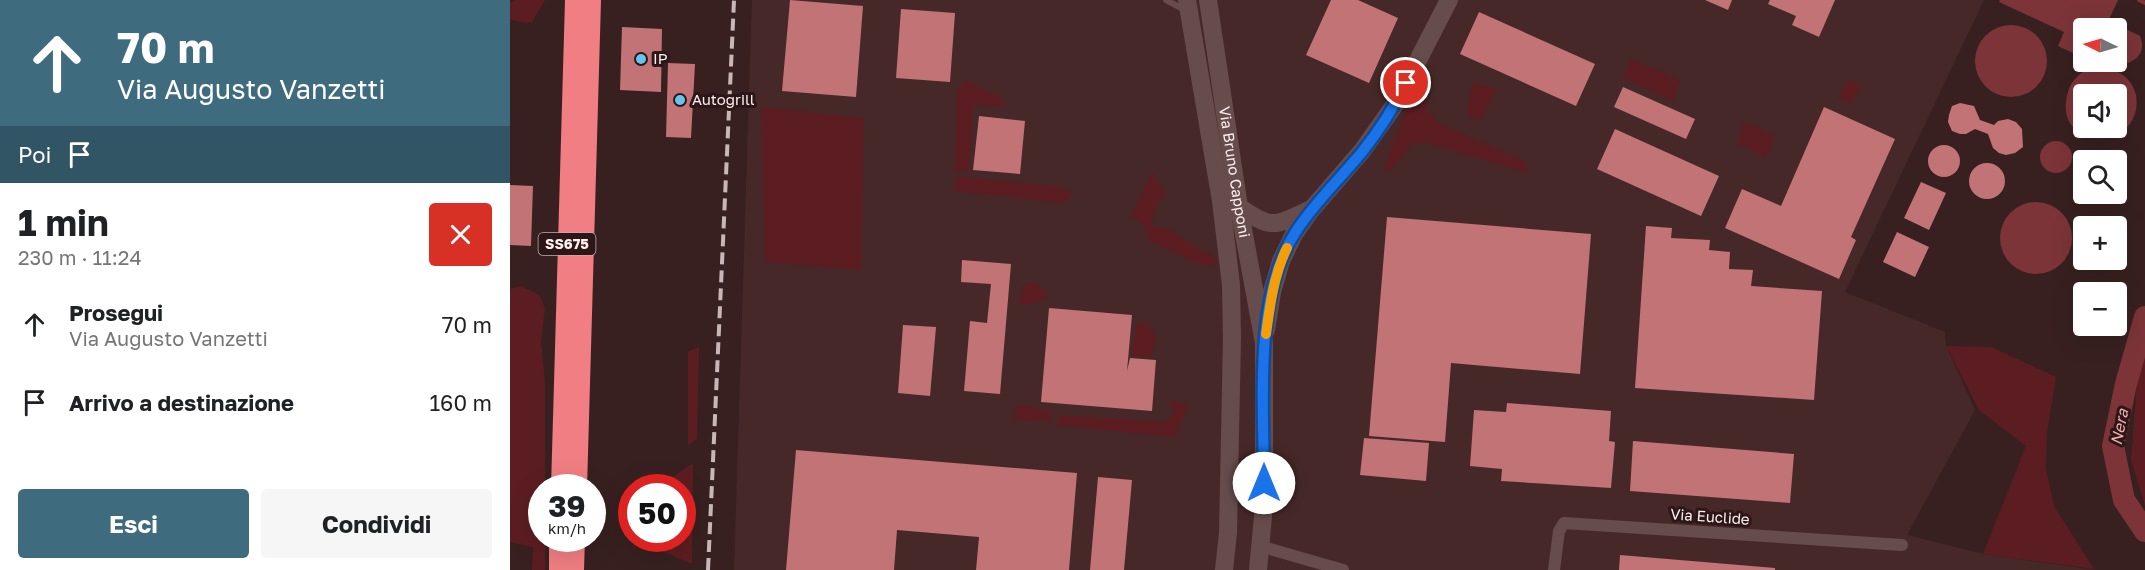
<!DOCTYPE html>
<html lang="it">
<meta charset="utf-8">
<style>
:root{--surface:#fff;--page:#f6f6f6;--text:#202124;--muted:#757577;--accent:#3f6b7f}
body{margin:0;font-family:"Golos Text",sans-serif;background:var(--page);color:var(--text);height:100vh;display:flex;flex-direction:column;font-size:22px;white-space:nowrap}
*{box-sizing:border-box;margin:0}
p{font-size:20px;color:var(--muted)}
.icon{flex:none;width:33px;height:33px;fill:none;stroke:currentColor;stroke-width:2;stroke-linecap:round;stroke-linejoin:round}
.map{position:relative;flex:1;overflow:hidden}
.sheet{display:flex;flex-direction:column;background:var(--surface);width:510px}
.sheet>*{flex:none}
.banner{background:#3f6b7f;color:#fff;overflow:hidden}
.needle{width:39px;rotate:275deg}
.fabs{position:absolute;left:1563px;top:18px;display:grid;gap:12px}
.fabs a{display:grid;place-items:center;width:54px;height:54px;border-radius:6px;background:var(--surface);box-shadow:0 6px 24px #0002;font-size:30px}
.speed{position:absolute;left:18px;top:474px;display:flex;gap:12px;font-size:30px;font-weight:700;text-align:center}
.speed>*{display:grid;place-content:center;width:78px;height:78px;border-radius:50%;background:var(--surface);box-shadow:0 6px 24px #0002;line-height:1}
.speed small{font-size:15px;font-weight:400}
.speed .limit{border:9px solid #d22;background:#fff;color:#111}
.pin{position:absolute;display:grid;place-items:center;width:51px;height:51px;color:#fff;margin:-26px;border:3px solid #fff;border-radius:50%;box-shadow:0 2px 6px #0007}
.me{position:absolute;width:66px;margin:-33px;rotate:0deg;stroke-linejoin:round;filter:drop-shadow(0 0 4px #0008)}
.turn{display:flex;align-items:center;gap:21px;height:126px;padding:0 18px;font-size:27px}
.turn .icon{width:78px;height:78px;stroke-width:2.5}
.turn b{display:block;font-size:42px;line-height:51px}
.then{display:flex;align-items:center;height:57px;padding:0 18px;background:#0003;gap:12px;font-size:22px}
.round{display:grid;place-items:center;flex:none;width:63px;height:63px;border-radius:6px;background:var(--page)}
.overview{display:flex;align-items:center;justify-content:space-between;height:102px;padding:0 18px}
h1{font-size:36px;font-weight:700;line-height:45px}
.action{display:flex;gap:12px;margin-top:auto;padding:12px 18px}
.action a{flex:1;height:69px;border-radius:6px;background:var(--accent);color:#fff;font-size:24px;font-weight:700;line-height:69px;text-align:center}
.action a+a{background:var(--page);color:var(--text)}
ul{padding:0;list-style:none}
li{display:flex;align-items:center;gap:18px;height:78px;padding:0 18px}
li div{flex:1}
li b{display:block;font-size:22px}
li em{font-style:normal}
main{display:flex;flex:1;min-height:0}
.map>svg:first-child{display:block}
.built{fill:#472828}
.green{fill:#5c1d22}
.water{fill:#7c3438;fill-rule:evenodd}
.lines{fill:none;stroke-linecap:round;stroke-linejoin:round}
.stream{stroke:#7c3438;stroke-width:4}
.river{stroke:#7c3438;stroke-width:22}
.building{fill:#c27375}
.lane{stroke:#674c4c;stroke-width:6}
.street{stroke:#674c4c;stroke-width:12}
.secondary{stroke:#674c4c;stroke-width:18}
.highway{stroke:#f07e82;stroke-width:18}
.rail{stroke:#c8b7b7;stroke-width:4;stroke-dasharray:12 6;stroke-linecap:butt}
.route-casing{stroke:#114b97;stroke-width:15}
.route{stroke:#1a73e8;stroke-width:10}
.slow{stroke:#f59e0b;stroke-width:10}
.poi-dot{fill:#65c5ee;stroke:#2d1617;stroke-width:2}
.labels{text-anchor:middle;stroke-width:6;stroke-linejoin:round;paint-order:stroke}
.shield{fill:#2d1617;stroke:#bfaeae;stroke-width:1.5}
.shield-label{font-size:14px;font-weight:bold;fill:#fdefee}
.poi-label{font-size:15px;fill:#fdefee;stroke:#2d1617;text-anchor:start}
.street-label{font-size:15px;fill:#fdefee;stroke:#2d1617}
.water-label{font-size:16px;font-style:italic;fill:#f2afb0;stroke:#2d1617}
</style>
<main>
<section class="sheet">
<div class="banner">
<div class="turn"><svg class="icon" aria-label="ahead" viewBox="0 0 24 24"><path d="M12 20V5M6 11l6-6 6 6"/></svg><div><b>70 m</b>Via Augusto Vanzetti</div></div>
<div class="then">Poi<svg class="icon" aria-label="arrive" viewBox="0 0 24 24"><path d="M6 21V4h12l-3 4 3 4H6"/></svg></div>
</div>
<div class="overview"><div><h1>1 min</h1><p>230 m · 11:24</p></div><a class="round" style="background:#d93025;color:#fff"><svg class="icon" aria-label="close" viewBox="0 0 24 24"><path d="M6 6l12 12M18 6L6 18"/></svg></a></div>
<ul>
<li><svg class="icon" aria-label="ahead" viewBox="0 0 24 24"><path d="M12 20V5M6 11l6-6 6 6"/></svg><div><b>Prosegui</b><p>Via Augusto Vanzetti</p></div><em>70 m</em></li>
<li><svg class="icon" aria-label="arrive" viewBox="0 0 24 24"><path d="M6 21V4h12l-3 4 3 4H6"/></svg><div><b>Arrivo a destinazione</b></div><em>160 m</em></li>
</ul>
<div class="action"><a>Esci</a><a>Condividi</a></div>
</section>
<div class="map">
<svg width="1635" height="570" viewBox="0 0 1635 570">
<rect width="100%" height="100%" fill="#382020"/>
<path class="built" d="M242,0H1474L1335,292L1435,332L1436,346L1465,410L1397,535L1473,554L1585,570H224Z"/>
<path class="green" d="M6,0H35L22,22L15,23L0,19V3Z
M1121,59L1170,80L1164,101L1112,77Z
M1339,79L1351,86L1341,104L1328,98Z
M456,81L487,95L496,105L485,107L463,104L459,170L445,172L447,89Z
M963,82L987,89L970,121L956,115Z
M917,98L915,108L929,123L1016,162L1018,173L918,143L901,144L881,170H873L898,106Z
M251,107L354,118L351,270L255,262Z
M1234,122L1265,136L1255,158L1227,143Z
M642,173L655,192L643,214L642,226L658,229L693,251L708,259L702,266L687,263L638,240L634,225L621,216Z
M446,176L546,186L564,194L553,203L444,191Z
M526,283L539,295L529,302L513,305L509,302L514,284Z
M11,286L29,295L35,308L31,341L35,383V487L32,488V538L35,539V570H22L23,547L0,542V289Z
M636,321L646,337L641,357L621,356L626,325Z
M1436,346L1481,347L1546,377L1537,432L1536,469L1544,506L1584,569L1473,554L1516,446L1469,410Z
M189,347L187,439L178,445V352Z
M1635,350V506L1621,460L1628,370Z
M660,400L678,405L665,437L546,425L549,415L656,422L667,409L660,408Z
M516,405L542,412L540,421L504,420L506,406Z
M183,463L182,563V564L126,540V538H172V488L148,487Z"/>
<path class="water" d="M1490,0H1608L1595,28H1574L1573,43L1570,41L1565,54L1548,46L1554,32L1489,2Z
M1465 61a36 36 0 1 1 72 0a36 36 0 1 1-72 0Z
M1616,29L1630,36C1635,48 1631,58 1618,63L1607,59V33Z
M1583,68C1604,68 1620,73 1626,95C1635,153 1540,153 1558,92C1561,80 1572,70 1583,68ZM1574,94H1606V128H1574Z
M1530 157a16 16 0 1 1 32 0a16 16 0 1 1-32 0Z
M1490 238a36 36 0 1 1 72 0a36 36 0 1 1-72 0Z"/>
<g class="lines">
<path class="stream" d="M1629,0L1635,3"/>
<path class="river" d="M1635,317L1616,384L1603,446L1614,500L1635,531"/>
</g>
<path class="building" d="M280,0L353,6L346,97L272,91Z
M821,0H848L888,18L859,83L796,55Z
M1195,0H1222L1218,10Z
M1260,0H1325L1309,37L1282,25L1286,16L1258,4Z
M391,9L445,13L440,82L386,78Z
M969,12L1085,64L1066,106L950,54Z
M112,27L152,29L151,92L110,90Z
M158,63L185,64L181,138L156,137Z
M1113,87L1185,119L1176,139L1104,107Z
M1450,103L1464,106L1470,120L1484,125L1488,121L1498,119L1506,122L1512,129L1513,147L1505,153L1496,155L1489,153L1483,148L1478,134L1465,129L1456,134H1450L1442,131L1438,122L1439,115L1442,106Z
M1314,107L1385,139L1341,237L1346,240L1329,279L1215,228L1232,189L1271,206Z
M469,116L515,121L510,174L463,170Z
M1105,129L1209,176L1191,216L1087,169Z
M1418 161a16 16 0 1 1 32 0a16 16 0 1 1-32 0Z
M1459 181a18 18 0 1 1 36 0a18 18 0 1 1-36 0Z
M1411,182L1436,193L1419,230L1394,218Z
M0,185L23,186L21,246L0,245Z
M877,217L1081,234L1070,374L941,363L935,442L859,436Z
M1136,226L1162,228L1161,238L1200,240L1199,250L1220,252L1219,269L1243,270L1241,286L1312,291L1304,400L1125,388Z
M1387,232L1419,247L1405,277L1373,262Z
M452,260L501,264L490,394L454,391L460,321L477,323L481,284L451,282Z
M539,308L622,315L617,371L620,358L646,360L642,411L531,402Z
M393,325L426,327L420,396L388,393Z
M997,403L1101,411L1099,441L1105,442L1101,488L991,481L992,469L960,466L964,410L996,412Z
M854,438L919,443L916,481L850,475Z
M1123,441L1284,454L1280,503L1120,491Z
M286,450L567,473L559,570H466L469,537L387,530L384,570H276Z
M588,477L622,480L614,570H580Z
M1110,555L1265,568V570H1109Z"/>
<g class="lines">
<path class="lane" d="M656,0L675,10"/>
<path class="street" d="M750,546L833,570
M1044,570L1049,531L1054,523L1392,545"/>
<g class="secondary">
<path d="M677,0L711,201L721,285L722,338L718,533L714,570"/>
<path id="s1" d="M698,0L729,207L754,343V506L748,570"/>
<path d="M729,207C762,230 764,226 799,210"/>
<path d="M756,330L762,292L771,261L784,234L801,210L852,151L886,103L939,0"/>
</g>
<path class="highway" d="M50,488L64,0
M68,488L82,0
M48,570V538
M65,570L66,538"/>
<path class="rail" d="M198,570L224,0"/>
</g>
<g class="lines">
<defs>
<path id="route" d="M754,483C754,408 743,298 785,233C804,203 830,179 852,152C869,131 884,107 896,83"/>
</defs>
<use href="#route" class="route-casing"/>
<use href="#route" class="route"/>
<path class="slow" d="M756,334C760,305 764,274 777,248"/>
</g>
<g class="poi-dot">
<circle cx="131" cy="59" r="6"/>
<circle cx="170" cy="100" r="6"/>
</g>
<g class="labels">
<rect class="shield" x="28.5" y="233" width="57" height="22" rx="4.5"/>
<g class="shield-label">
<text x="57" y="249">SS675</text>
</g>
<g class="poi-label">
<text x="143" y="64">IP</text>
<text x="182" y="105">Autogrill</text>
</g>
<g class="street-label">
<text dy="5" stroke="none"><textPath href="#s1" startOffset="174">Via Bruno Capponi</textPath></text>
<text transform="translate(1200 517) rotate(4)" y="5">Via Euclide</text>
</g>
<g class="water-label">
<text transform="translate(1609 427) rotate(-79)" y="6">Nera</text>
</g>
</g>
</svg>
<div class="fabs">
<a><svg class="needle" viewBox="-14 -14 28 28"><path d="M0-13l5 13h-10z" fill="#e53935"/><path d="M0 13l5-13h-10z" fill="#757577"/></svg></a>
<a><svg class="icon" aria-label="sound" viewBox="0 0 24 24"><path d="M4 9h4l5-4v14l-5-4H4zM17 9q2 3 0 6"/></svg></a>
<a><svg class="icon" aria-label="search" viewBox="0 0 24 24"><circle cx="10" cy="10" r="6"/><path d="M15 15l6 6"/></svg></a>
<a>+</a>
<a>−</a>
</div>
<div class="speed"><div>39<small>km/h</small></div><div class="limit">50</div></div>
<div class="pin" style="left:896px;top:83px;background:#d93025"><svg class="icon" aria-label="arrive" viewBox="0 0 24 24"><path d="M6 21V4h12l-3 4 3 4H6"/></svg></div>
<svg class="me" style="left:754px;top:483px" viewBox="-20 -20 40 40"><circle r="19" fill="#fff"/><path d="M0-13L10 11 0 6-10 11z" fill="#1a73e8"/></svg>
</div>
</main>
